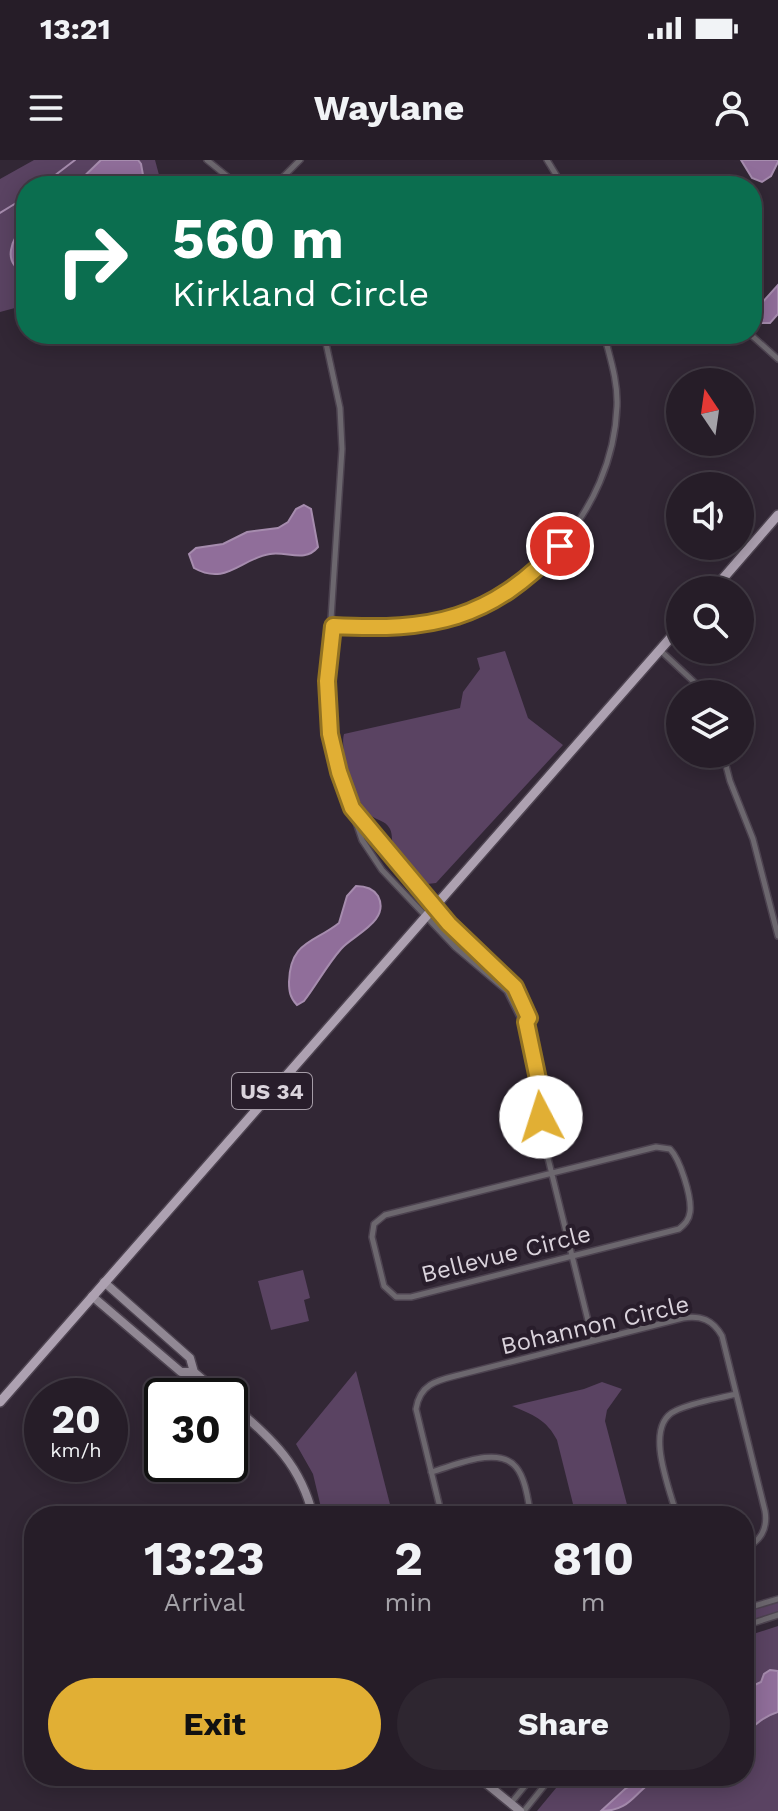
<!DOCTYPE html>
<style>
:root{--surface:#261d28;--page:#2e2630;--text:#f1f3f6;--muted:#a4a2a8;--line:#423b45;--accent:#e1af34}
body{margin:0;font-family:"Work Sans",sans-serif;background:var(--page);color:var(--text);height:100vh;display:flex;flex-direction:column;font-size:30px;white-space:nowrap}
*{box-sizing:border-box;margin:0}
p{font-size:26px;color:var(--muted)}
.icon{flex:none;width:44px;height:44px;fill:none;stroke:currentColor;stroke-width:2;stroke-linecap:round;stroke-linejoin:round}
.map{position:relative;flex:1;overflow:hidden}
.panel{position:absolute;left:24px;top:1346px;width:730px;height:280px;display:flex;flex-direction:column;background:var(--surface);border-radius:32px;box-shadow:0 4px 20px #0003,0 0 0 2px var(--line)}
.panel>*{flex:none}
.banner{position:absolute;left:16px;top:16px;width:746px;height:168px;border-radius:32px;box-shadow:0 4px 20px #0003,0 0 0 2px var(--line);background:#0b6e4f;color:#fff;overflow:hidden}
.needle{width:52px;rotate:347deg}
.buttons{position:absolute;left:666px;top:208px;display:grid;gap:16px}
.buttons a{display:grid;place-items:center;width:88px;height:88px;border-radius:50%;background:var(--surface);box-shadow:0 4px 20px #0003,0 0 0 2px var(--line);font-size:40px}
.speed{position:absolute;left:24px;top:1218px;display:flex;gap:16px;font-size:40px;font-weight:700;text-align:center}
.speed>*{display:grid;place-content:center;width:104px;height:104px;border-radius:50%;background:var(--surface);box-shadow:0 4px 20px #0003,0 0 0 2px var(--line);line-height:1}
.speed small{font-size:20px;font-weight:400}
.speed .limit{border:4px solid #111;border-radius:12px;background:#fff;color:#111}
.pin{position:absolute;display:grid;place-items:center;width:68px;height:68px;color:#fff;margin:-34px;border:4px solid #fff;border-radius:50%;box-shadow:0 2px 8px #0007}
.me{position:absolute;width:88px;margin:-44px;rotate:355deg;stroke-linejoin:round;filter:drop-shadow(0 0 6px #0008)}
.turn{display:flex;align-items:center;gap:28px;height:168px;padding:0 24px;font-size:36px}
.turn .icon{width:104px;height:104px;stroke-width:2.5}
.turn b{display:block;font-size:56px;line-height:68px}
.eta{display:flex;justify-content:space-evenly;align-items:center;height:136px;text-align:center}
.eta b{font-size:48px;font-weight:700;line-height:56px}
.button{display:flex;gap:16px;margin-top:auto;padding:16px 24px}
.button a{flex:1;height:92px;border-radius:48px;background:var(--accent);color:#111;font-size:32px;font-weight:700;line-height:92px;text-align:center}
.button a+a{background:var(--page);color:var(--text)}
.status{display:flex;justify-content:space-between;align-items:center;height:56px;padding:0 40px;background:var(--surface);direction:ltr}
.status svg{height:22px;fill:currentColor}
header{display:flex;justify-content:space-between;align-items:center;height:104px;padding:0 24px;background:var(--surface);font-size:36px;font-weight:700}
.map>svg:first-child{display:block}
.green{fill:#5a4362}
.water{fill:#906e9a;stroke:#a68cae;stroke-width:2}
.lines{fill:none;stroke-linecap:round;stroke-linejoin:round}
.stream{stroke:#a68cae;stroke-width:2}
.street-casing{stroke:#4d4350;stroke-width:8}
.secondary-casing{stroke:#4d4350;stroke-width:11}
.primary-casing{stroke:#4d4350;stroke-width:12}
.street{stroke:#6c676e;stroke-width:5}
.secondary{stroke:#918894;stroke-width:8}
.primary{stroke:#ada1b1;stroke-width:9}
.route-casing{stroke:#927222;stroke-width:20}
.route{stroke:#e1af34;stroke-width:14}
.labels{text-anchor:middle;stroke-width:8;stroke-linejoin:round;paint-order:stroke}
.shield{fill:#281d2b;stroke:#a59ca7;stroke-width:2}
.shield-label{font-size:22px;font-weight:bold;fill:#dad3dc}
.street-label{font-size:24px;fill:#dad3dc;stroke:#281d2b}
</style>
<div class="status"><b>13:21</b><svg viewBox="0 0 49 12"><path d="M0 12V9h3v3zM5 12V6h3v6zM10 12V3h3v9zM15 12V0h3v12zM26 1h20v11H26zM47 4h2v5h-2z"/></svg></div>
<header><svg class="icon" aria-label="menu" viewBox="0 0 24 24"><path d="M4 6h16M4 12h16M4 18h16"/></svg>Waylane<svg class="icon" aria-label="person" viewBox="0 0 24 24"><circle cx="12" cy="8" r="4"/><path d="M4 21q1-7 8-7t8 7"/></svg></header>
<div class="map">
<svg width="778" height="1651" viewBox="0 0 778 1651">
<rect width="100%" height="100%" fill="#322735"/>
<path class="green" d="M34,0H155L162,26H26V145L0,152V19Z
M505,491L528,558L563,585L436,723L427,724C419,719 396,696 394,688C391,682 393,675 390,669C385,660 378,661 370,655C356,644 339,591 344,574L460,548L463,532L480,509L477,498Z
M303,1110L310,1138L304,1140L309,1161L271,1170L258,1121Z
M356,1211L393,1356H323L313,1314L296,1284Z
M602,1222L622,1229L607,1250L605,1261L630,1356H576L557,1280C547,1260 532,1254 512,1246L584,1229Z
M778,1442V1452L744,1462V1453Z
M778,1466V1651H537L566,1616H744V1477Z"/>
<path class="water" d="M101,0H138L141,4L145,26H74Z
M741,0H778V2L771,16L762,22L752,18Z
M26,63V113C0,103 12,78 26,63Z
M778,125V154L770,163H760L752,154Z
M304,345L311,349L318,387C305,403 287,391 270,394C240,399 226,426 194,408L189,394L196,388L223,384L247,372L278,368L288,362L296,349Z
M356,726C365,726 373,728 378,736C391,761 353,775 341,789C327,805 317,824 304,841L297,845C290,838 289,831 289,822C290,781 314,783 339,763L347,736Z
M770,1510L778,1511V1552C768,1555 750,1565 747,1577C744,1586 748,1598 744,1611V1530L761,1522L764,1514Z
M648,1616H666C634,1625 636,1651 601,1651L625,1629Z"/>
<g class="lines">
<path class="stream" d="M41,26L75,0
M0,53L26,37"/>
<defs>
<path id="street" d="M207,0L239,26
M547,0L563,26
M274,26L300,0
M324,174L340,248L342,289L327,521L330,574L339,612L362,680L382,710L455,787L507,831L521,859L526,862
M750,174L778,199
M333,466C363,467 394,470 425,464C527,444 613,353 617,246C618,221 610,198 604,174
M661,491L707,534
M723,594L730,621L753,679L778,776
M353,649C384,685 413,723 445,759C475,792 514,813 529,858L526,862L539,924L544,982L593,1181
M656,987L670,989C680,999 692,1037 690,1052C689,1060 685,1064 679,1069L411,1137H396L384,1126L372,1077L374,1064L385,1055Z
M431,1312C454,1306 498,1285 516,1307C526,1319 528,1341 531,1356
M442,1356L416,1249C420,1222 440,1220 463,1214L683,1158C701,1155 713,1160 722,1176L765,1351C768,1368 761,1382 744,1388
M677,1356C670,1330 643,1266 675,1251C693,1242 717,1239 736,1234
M744,1449L778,1439
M744,1466L778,1455
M511,1643L533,1616
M524,1651L552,1616"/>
<path id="secondary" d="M104,1122L190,1198L194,1212L222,1236
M92,1136L181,1212H194
M230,1243C270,1278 300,1302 313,1356
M477,1616L520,1651"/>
<path id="primary" d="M713,430L778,355
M0,1242L680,467"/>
</defs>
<use href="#street" class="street-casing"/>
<use href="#secondary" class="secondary-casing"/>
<use href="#primary" class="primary-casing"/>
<use href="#street" class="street"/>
<use href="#secondary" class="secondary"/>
<use href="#primary" class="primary"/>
</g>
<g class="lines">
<defs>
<path id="route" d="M541,957L539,924L526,862L529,858L515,827L449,764L352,648L339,612L330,574L327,521L333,466C432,471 489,461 560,386"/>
</defs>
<use href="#route" class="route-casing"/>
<use href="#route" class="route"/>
</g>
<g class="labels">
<rect class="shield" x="232" y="913" width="80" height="36" rx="6"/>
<g class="shield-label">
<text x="272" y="939">US 34</text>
</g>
<g class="street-label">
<text transform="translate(506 1094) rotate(-14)" y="8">Bellevue Circle</text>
<text transform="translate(595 1165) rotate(-13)" y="8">Bohannon Circle</text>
</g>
</g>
</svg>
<div class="buttons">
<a><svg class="needle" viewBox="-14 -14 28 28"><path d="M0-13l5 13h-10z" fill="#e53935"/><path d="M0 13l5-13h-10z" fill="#a4a2a8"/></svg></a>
<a><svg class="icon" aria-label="sound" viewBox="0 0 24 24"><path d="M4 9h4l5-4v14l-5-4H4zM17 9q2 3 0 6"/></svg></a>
<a><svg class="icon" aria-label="search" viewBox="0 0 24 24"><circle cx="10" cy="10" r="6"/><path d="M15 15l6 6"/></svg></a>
<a><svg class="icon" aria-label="layers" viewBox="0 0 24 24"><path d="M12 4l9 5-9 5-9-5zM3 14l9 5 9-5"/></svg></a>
</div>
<div class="speed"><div>20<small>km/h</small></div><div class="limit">30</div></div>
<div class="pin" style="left:560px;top:386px;background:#d93025"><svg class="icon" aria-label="arrive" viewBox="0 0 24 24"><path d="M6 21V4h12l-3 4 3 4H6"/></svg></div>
<svg class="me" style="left:541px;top:957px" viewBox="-20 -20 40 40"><circle r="19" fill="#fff"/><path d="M0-13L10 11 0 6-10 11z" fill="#e1af34"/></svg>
<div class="banner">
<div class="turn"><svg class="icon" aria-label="right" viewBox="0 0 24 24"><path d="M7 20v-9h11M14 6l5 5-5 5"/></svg><div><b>560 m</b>Kirkland Circle</div></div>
</div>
<section class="panel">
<div class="eta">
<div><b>13:23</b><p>Arrival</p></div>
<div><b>2</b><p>min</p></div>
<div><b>810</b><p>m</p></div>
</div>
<div class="button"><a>Exit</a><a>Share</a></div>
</section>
</div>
